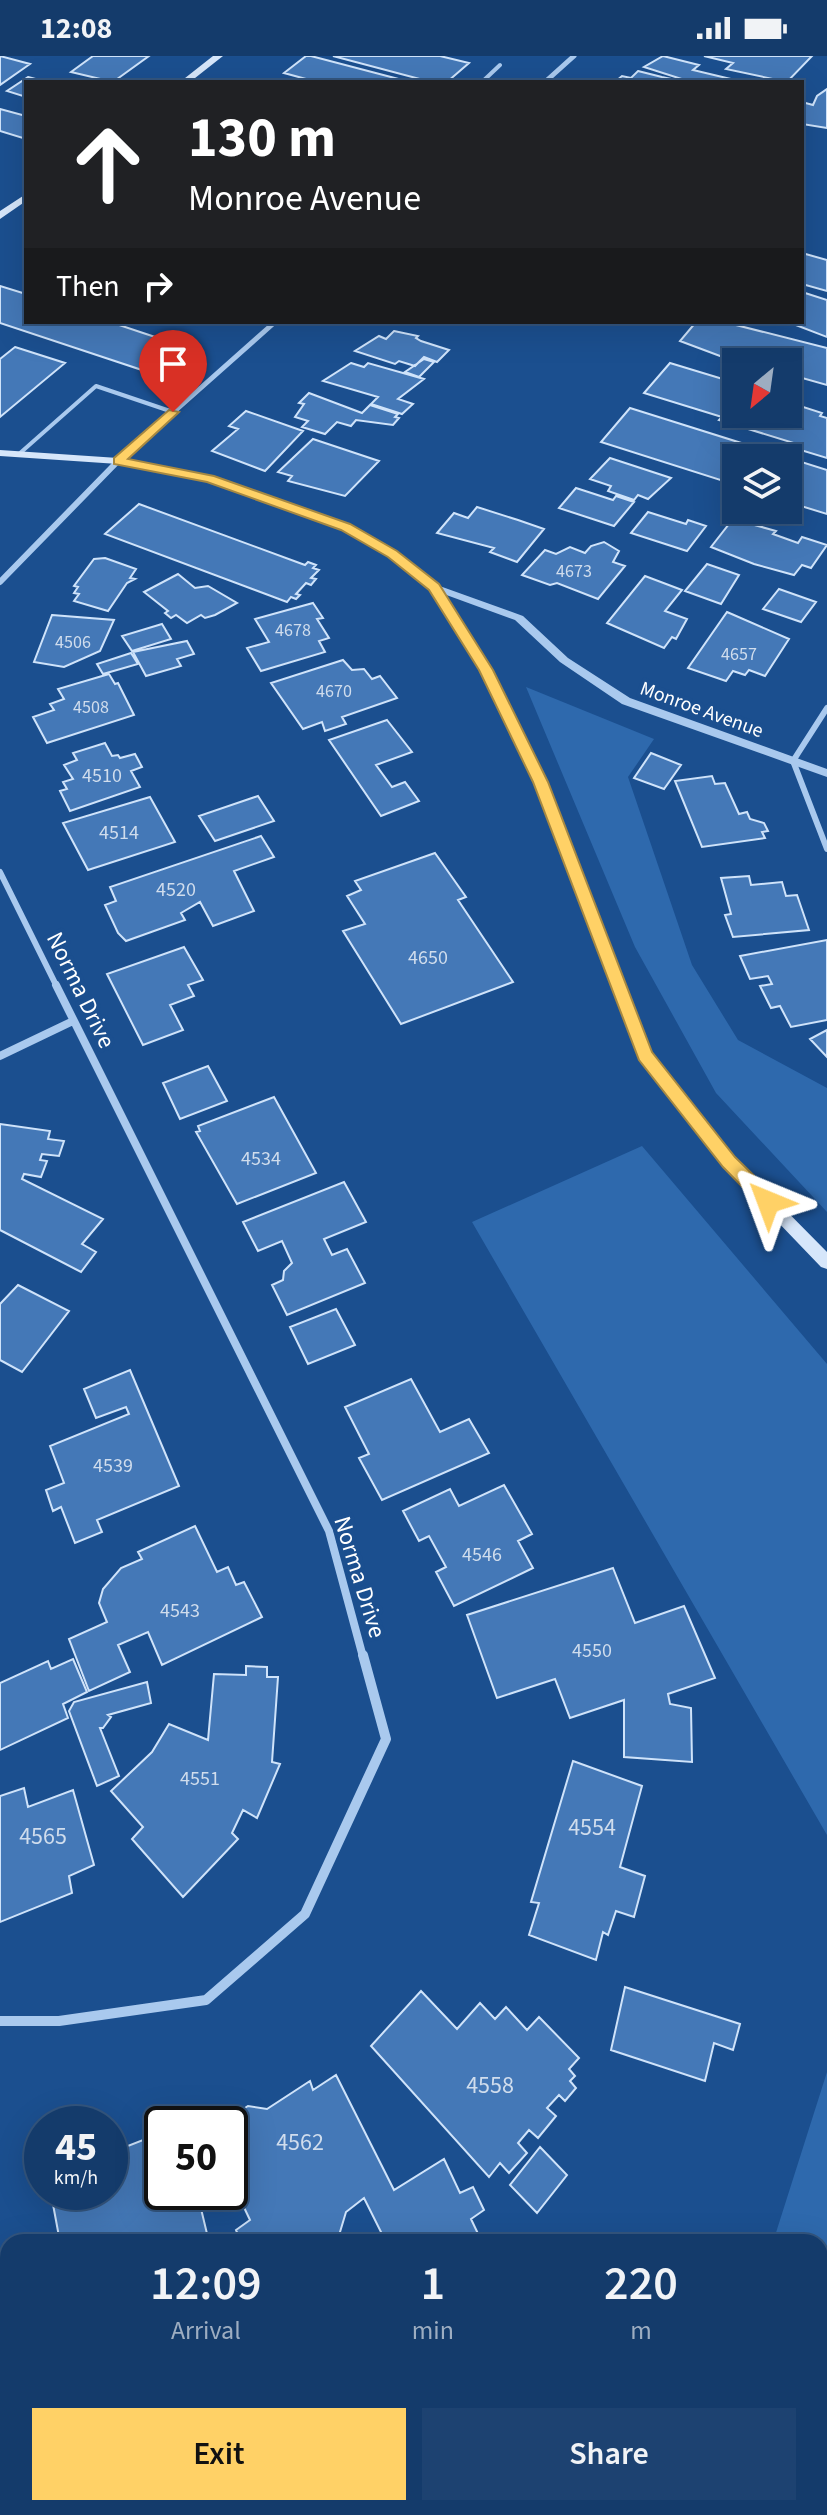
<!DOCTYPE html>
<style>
:root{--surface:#143b6b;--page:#1d4271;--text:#f1f3f6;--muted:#9dadc1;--line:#33557e;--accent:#ffd166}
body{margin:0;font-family:"Source Sans 3",sans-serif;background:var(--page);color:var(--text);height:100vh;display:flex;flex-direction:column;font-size:30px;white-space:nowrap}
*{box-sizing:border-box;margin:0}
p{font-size:26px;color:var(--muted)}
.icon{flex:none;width:44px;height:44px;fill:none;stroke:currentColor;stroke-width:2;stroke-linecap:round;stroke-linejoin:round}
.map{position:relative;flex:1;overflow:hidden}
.details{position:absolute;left:0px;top:2178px;width:828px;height:282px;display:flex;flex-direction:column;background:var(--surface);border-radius:24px 24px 0 0;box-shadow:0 8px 32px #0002,0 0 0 2px var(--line)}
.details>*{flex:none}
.top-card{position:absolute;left:24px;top:24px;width:780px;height:244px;border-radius:0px;box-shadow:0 8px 32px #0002,0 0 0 2px var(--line);background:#202124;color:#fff;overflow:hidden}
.needle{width:52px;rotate:209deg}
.tools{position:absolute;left:722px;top:292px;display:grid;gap:16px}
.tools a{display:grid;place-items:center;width:80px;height:80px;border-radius:0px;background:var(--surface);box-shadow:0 8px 32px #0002,0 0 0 2px var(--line);font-size:40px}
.speed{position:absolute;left:24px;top:2050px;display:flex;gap:16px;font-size:40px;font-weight:700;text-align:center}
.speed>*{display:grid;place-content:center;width:104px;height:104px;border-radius:50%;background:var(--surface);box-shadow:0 8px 32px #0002,0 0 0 2px var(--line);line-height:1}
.speed small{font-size:20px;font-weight:400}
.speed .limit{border:4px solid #111;border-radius:12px;background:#fff;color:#111}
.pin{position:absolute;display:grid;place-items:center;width:68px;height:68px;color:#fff;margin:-82px -34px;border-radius:50% 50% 50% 0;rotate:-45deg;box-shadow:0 0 8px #0007}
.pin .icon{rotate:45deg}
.me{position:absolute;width:88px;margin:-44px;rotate:316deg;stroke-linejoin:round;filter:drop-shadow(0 0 6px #0008)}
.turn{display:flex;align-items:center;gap:28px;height:168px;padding:0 32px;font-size:36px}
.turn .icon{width:104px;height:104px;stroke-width:2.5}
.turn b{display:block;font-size:56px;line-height:68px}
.then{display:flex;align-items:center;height:76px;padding:0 32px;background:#0003;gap:16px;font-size:30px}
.eta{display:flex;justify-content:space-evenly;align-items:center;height:136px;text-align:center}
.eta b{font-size:48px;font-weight:600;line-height:56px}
.button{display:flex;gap:16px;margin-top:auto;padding:16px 32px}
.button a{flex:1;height:92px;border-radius:0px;background:var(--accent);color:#111;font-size:32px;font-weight:600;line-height:92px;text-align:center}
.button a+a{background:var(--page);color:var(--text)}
.status{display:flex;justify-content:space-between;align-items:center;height:56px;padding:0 40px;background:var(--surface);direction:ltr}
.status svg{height:22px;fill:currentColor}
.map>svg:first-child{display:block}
.green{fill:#2e69ad}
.building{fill:#4478b7;stroke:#cfe3fa;stroke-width:2}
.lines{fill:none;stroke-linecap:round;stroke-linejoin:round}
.service{stroke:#a9c9ee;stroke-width:4}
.minor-far3{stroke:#a9c9ee;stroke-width:5}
.minor-far2{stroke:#a9c9ee;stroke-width:6}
.minor-far1{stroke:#a9c9ee;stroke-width:8}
.minor{stroke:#a9c9ee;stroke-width:10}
.tertiary{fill:#a9c9ee;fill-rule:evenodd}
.secondary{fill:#d6e6fa;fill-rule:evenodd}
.route{fill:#ffd166;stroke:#a68842;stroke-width:2}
.labels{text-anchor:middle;stroke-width:8;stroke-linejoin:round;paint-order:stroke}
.far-number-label{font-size:18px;fill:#d0dded}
.far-street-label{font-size:20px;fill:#fff;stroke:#1b4f8f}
.number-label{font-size:20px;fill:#d0dded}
.street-label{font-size:24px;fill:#fff;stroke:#1b4f8f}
.near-number-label{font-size:24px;fill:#d0dded}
</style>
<div class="status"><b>12:08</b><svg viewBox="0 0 49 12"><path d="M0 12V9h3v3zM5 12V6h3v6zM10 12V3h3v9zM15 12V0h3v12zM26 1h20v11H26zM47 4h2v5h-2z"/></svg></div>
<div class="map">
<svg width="827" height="2459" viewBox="0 0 827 2459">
<rect width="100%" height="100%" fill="#1b4f8f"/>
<path class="green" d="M526,631L654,683L628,721L692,909L738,984L827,1032V1156L716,1037L635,891Z
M642,1090L827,1308V1779L472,1166Z
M827,2016V2459H0V2353H8V2452H820V2186H773Z"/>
<path class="building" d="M0,0L30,8L0,29Z
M93,0H149L113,26L71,16Z
M306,0H311L410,26H317L284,17Z
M333,0H440L469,7L447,26H431Z
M663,0L699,9L693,14L735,24L691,26L644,11Z
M704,0H812L787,26L726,13L733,7Z
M638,15L662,21L685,26L616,25L622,20L631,22Z
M28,21L47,26H26V41L7,35Z
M827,33V72L802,68V46L813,49L817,40Z
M0,53L26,60V83L0,75Z
M802,197L827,204V235L802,228Z
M0,230L26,238V266H119L116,268L176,288L145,315L0,267Z
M802,236L827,244V281L788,266H802Z
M696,266H724L827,292V329L788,318V306H736L680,285Z
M394,275L418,280L416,282L421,285L449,294L437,306L424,301L415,310L399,305L395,308L355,295L379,280L386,283Z
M15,291L65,307L0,361V303Z
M424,303L434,306L419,321L405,316Z
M351,307L364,311L368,307L424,323L398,343L413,348L402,358L371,348L378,341L323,325Z
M670,307L736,327V358H788V346L822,357L820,360L827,362V402L794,392L797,388L719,364L722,361L644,337Z
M309,337L362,357L370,349L398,358L395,361L399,362L393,369L356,364L351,370L337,366L325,378L302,371L308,365L295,361L304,348L299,347Z
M630,352L827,414V458L788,446V402H736V429L601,386Z
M246,355L303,375L265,415L212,395L238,373L229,370Z
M313,383L379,405L345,440L288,425L292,420L278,416Z
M610,402L671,422L648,443L638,439L634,444L608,435L611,430L590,423Z
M576,432L613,444L616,440L634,446L614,470L559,452Z
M139,448L305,509L308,506L316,509L313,512L319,514L311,522L316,523L311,529L306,527L296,538L300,539L296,543L291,541L287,546L105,478Z
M477,451L518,464L544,473L517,506L490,496L494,492L437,477L454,457L468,462Z
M648,456L686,468L688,464L706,470L687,495L631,477Z
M733,463L776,475L773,478L798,487L802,481L827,489L811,512L802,509L794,519L754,508L711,491Z
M604,486L619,495L613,506L625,510L598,543L557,527L550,529L522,519L545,494L556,498L570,491L585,497L591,490Z
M105,502L136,513L130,522L135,523L127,527L108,555L74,545L79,538L74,537L78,531L74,530L94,503Z
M707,508L739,519L721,548L685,535Z
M178,518L195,532L208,530L237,547L215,559L205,562L201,559L187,567L176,559L171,562L165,557L168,555L144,536Z
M645,520L682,534L665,555L687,563L676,583L672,581L664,592L607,567Z
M779,533L816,546L801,566L763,553Z
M313,547L323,562L317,563L329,582L319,585L325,596L261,615L247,592L269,586L255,563Z
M727,556L789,583L765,620L749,614L745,619L733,615L726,625L688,612Z
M52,559L114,564L100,595L64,611L34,606Z
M162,568L171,583L132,595L122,580Z
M187,585L194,598L177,603L181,610L146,620L133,596Z
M131,597L138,608L103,618L97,608Z
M343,604L352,614L364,613L372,623L380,620L397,642L342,661L346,668L325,675L322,666L303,673L271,627Z
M109,618L115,628L118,627L134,659L47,687L33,661L54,654L50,648L64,643L58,633Z
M387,664L412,696L376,709L392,731L405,726L419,745L381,760L329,684Z
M105,687L112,700L118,699L120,702L135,698L142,711L131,715L140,731L70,755L60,735L67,733L63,726L73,723L64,709L77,704L73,697Z
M651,697L681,709L664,733L634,722Z
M712,720L715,728L725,727L739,758L747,756L750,763L764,767L768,775L762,776L765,782L702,791L675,725Z
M258,740L274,765L215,785L199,760Z
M150,741L175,786L88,814L63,767Z
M261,780L274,801L234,815L254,855L213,870L200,846L181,857L185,864L126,885L118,877L105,849L116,845L110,831Z
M435,797L466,841L458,844L513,926L401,968L343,875L365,868L347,840L361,834L355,825Z
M749,820L751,829L782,826L786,840L797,839L809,874L733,881L725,859L731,858L721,822Z
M827,884V964L791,971L780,950L771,952L760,930L772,928L768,920L750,923L740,900Z
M184,891L203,924L188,929L194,940L170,949L183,974L143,989L107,918Z
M827,974V1001L810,983Z
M208,1010L227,1045L180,1063L163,1027Z
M274,1041L316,1117L237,1148L196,1076L200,1075L198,1070Z
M0,1068L50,1075L48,1083L64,1085L59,1100L42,1098L40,1104L47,1105L41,1121L24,1118L22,1123L103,1163L82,1188L96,1196L81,1216L0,1174Z
M344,1126L366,1166L324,1183L332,1199L347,1193L365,1227L287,1259L272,1229L283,1224L284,1215L292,1207L282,1185L258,1195L243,1166Z
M18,1229L69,1255L22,1316L0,1304V1248Z
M336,1253L355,1289L308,1308L290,1271Z
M130,1314L179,1430L97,1464L102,1476L75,1487L61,1451L53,1455L46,1434L64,1427L50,1390L129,1358L126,1351L96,1362L84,1333Z
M411,1323L440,1376L469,1363L489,1397L382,1444L359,1402L369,1398L345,1351Z
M504,1429L532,1478L518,1485L533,1512L454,1550L436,1516L446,1511L429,1480L419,1485L403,1455L450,1433L459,1450Z
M195,1470L217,1516L228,1511L236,1529L244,1526L262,1561L162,1609L148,1576L118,1589L130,1616L89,1635L69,1583L107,1566L99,1547L103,1533L121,1512L142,1503L138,1496Z
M613,1512L635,1567L684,1550L715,1622L668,1638L670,1648L691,1652L692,1706L624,1701V1644L570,1662L555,1623L497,1642L467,1559Z
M73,1603L87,1636L63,1648L68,1662L0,1694V1627L48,1605L51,1613Z
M246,1610L267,1611V1621H278L272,1706L280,1708L257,1762L243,1754L232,1777L238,1783L183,1841L132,1783L143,1771L111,1735L152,1696L169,1668L208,1684L214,1618L246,1619Z
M147,1626L151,1647L108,1659L111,1661L103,1672H100L119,1720L97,1730L69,1655L74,1646Z
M573,1705L642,1730L620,1811L645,1820L634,1861L616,1855L608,1879L603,1876L596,1904L529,1879L539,1847L531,1846Z
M24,1732L28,1751L73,1734L94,1809L69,1820L72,1837L0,1866V1740Z
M625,1931L740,1968L733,1994L714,1987L705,2025L611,1994Z
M421,1935L457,1973L480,1947L495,1963L506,1951L527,1974L539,1961L579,2002L569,2013L575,2020L570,2025L576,2032L565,2045L559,2039L547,2052L556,2060L538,2082L529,2074L518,2087L527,2097L509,2117L500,2107L489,2121L371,1990Z
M336,2019L394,2134L444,2103L460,2137L473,2131L484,2154L471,2163L482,2186H386L364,2142L346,2156L337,2186H241L236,2174L250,2164L230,2122V2068H220L248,2050L267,2053L310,2025L313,2034Z
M148,2082L153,2103L162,2099V2136H197L209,2186H60L52,2143L47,2145L45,2136H110V2097Z
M540,2091L567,2119L537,2157L510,2129Z"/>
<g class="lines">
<path class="service" d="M482,26L500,9
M19,398L96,330L173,356"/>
<path class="minor-far3" d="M545,26L574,0
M115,408L275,266"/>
<path class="minor-far2" d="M0,526L117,406
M827,652L793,705L827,793
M0,816L57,931"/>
<path class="minor-far1" d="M56,929L329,1475L363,1601
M0,1000L73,965"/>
<path class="minor" d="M0,1965H59L206,1944L305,1858L386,1683L363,1599"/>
<path class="tertiary" d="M434,528L523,560L568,602L630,642L827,713V721L622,648L560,606L515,564L430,533L429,531Z"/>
<path class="secondary" d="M213,0H223L190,26H180Z
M26,138V145L0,163V155Z
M0,394L118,402L214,421L349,469L396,495L438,528L492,614L546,726L650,996L734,1102L827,1196V1213L821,1211L724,1110L639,1003L534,726L480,614L430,534L388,501L341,473L207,426L118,408L0,400Z"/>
</g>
<path class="route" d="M169,354L179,356L128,403L214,420L350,468L397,495L439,528L493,614L548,726L652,996L735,1101L775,1140V1151H762L723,1111L639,1004L533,726L479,614L429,534L388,501L341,474L207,426L114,408V402Z"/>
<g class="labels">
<g class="far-number-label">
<text x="574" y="521">4673</text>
<text x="293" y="580">4678</text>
<text x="73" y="592">4506</text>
<text x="739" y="604">4657</text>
<text x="334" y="641">4670</text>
<text x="91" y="657">4508</text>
</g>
<g class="far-street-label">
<text transform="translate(702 653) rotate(20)" y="7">Monroe Avenue</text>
</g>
<g class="number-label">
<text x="102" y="726">4510</text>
<text x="119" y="783">4514</text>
<text x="176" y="840">4520</text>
<text x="428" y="908">4650</text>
<text x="261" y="1109">4534</text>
<text x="113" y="1416">4539</text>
<text x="482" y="1505">4546</text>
<text x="180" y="1561">4543</text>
<text x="592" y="1601">4550</text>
<text x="200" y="1729">4551</text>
</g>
<g class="street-label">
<text transform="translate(81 934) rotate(64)" y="8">Norma Drive</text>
<text transform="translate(360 1521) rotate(73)" y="8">Norma Drive</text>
</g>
<g class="near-number-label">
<text x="592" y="1779">4554</text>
<text x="43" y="1788">4565</text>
<text x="490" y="2037">4558</text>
<text x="300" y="2094">4562</text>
</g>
</g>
</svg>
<div class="tools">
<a><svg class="needle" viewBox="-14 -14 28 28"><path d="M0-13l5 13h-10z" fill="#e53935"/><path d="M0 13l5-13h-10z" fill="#9dadc1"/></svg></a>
<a><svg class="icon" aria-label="layers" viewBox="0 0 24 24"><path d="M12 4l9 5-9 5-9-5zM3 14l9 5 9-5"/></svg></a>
</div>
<div class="speed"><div>45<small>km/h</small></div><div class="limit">50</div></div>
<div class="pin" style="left:173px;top:356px;background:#d93025"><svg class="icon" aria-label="arrive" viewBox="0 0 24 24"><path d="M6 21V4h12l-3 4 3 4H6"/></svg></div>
<svg class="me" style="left:768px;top:1146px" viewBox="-20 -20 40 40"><path d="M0-17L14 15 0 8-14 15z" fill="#ffd166" stroke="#fff" stroke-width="4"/></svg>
<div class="top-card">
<div class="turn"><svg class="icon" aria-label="ahead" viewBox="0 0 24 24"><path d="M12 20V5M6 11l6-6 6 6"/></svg><div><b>130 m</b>Monroe Avenue</div></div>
<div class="then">Then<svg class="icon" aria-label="right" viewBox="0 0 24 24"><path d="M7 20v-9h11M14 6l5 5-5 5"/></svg></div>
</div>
<section class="details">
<div class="eta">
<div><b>12:09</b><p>Arrival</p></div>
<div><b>1</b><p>min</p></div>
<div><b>220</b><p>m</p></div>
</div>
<div class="button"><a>Exit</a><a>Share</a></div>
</section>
</div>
